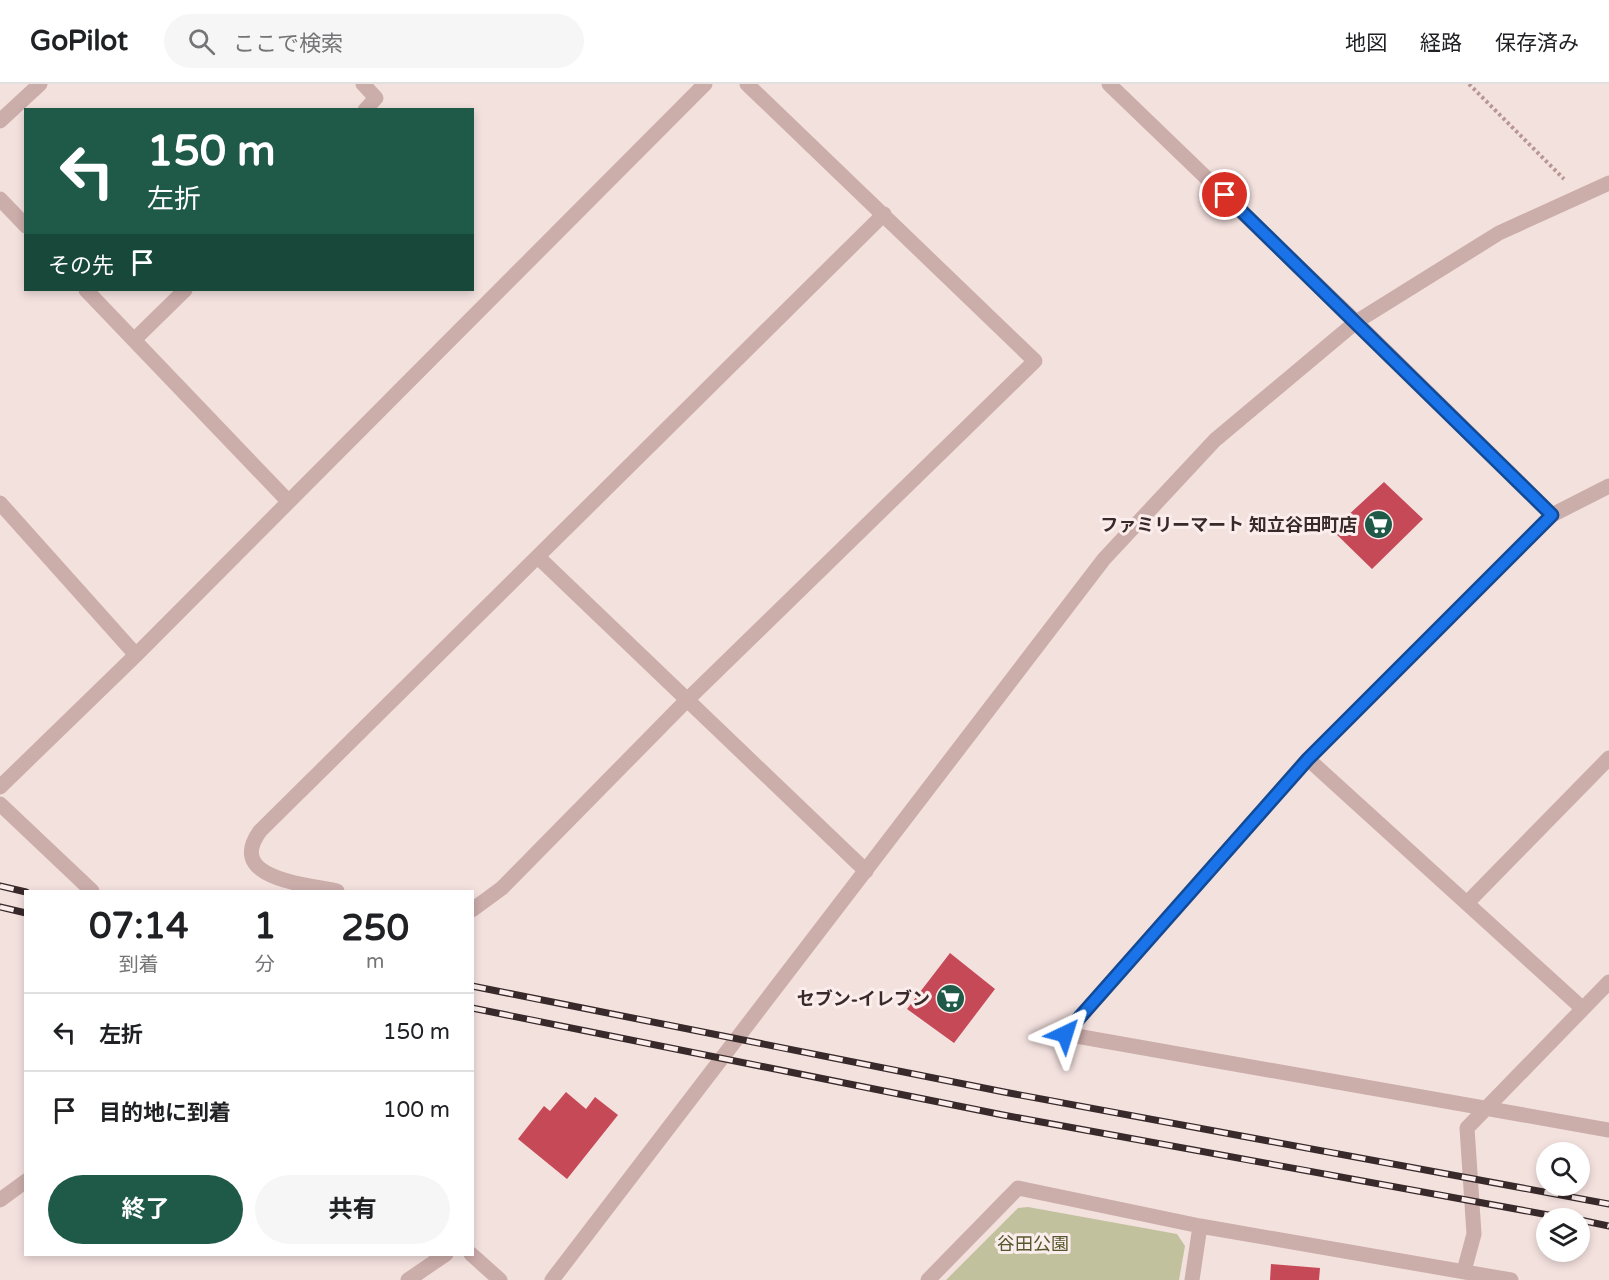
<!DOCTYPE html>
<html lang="ja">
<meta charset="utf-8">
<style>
:root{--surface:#fff;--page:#f6f6f6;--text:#202124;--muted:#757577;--line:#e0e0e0;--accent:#1f5a49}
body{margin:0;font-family:"Varela Round","Noto Sans JP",sans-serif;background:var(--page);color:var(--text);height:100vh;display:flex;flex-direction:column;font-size:22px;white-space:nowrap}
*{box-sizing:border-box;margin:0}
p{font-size:20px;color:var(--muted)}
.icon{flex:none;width:33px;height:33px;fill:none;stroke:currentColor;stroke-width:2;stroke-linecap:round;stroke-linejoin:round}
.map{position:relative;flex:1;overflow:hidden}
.panel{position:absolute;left:24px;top:806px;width:450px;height:366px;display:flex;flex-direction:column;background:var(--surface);border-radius:0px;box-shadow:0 3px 9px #0003}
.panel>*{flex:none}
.hud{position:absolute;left:24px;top:24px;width:450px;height:183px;border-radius:0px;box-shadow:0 3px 9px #0003;background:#1f5a49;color:#fff;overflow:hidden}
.tools{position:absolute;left:1536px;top:1058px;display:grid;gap:12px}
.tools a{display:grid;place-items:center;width:54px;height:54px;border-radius:50%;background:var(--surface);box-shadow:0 3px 9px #0003;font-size:30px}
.pin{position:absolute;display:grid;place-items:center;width:51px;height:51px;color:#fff;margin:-26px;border:3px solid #fff;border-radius:50%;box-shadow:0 2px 6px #0007}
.me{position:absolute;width:66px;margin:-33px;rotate:41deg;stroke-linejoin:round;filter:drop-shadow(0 0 4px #0008)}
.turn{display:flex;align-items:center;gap:21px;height:126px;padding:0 24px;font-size:27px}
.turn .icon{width:78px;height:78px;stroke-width:2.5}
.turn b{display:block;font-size:42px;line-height:51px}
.then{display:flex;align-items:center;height:57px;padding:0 24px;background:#0003;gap:12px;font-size:22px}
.eta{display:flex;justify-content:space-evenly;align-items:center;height:102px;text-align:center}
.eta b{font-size:36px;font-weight:700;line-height:42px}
.cta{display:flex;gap:12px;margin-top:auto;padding:12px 24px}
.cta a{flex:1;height:69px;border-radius:36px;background:var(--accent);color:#fff;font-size:24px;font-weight:700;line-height:69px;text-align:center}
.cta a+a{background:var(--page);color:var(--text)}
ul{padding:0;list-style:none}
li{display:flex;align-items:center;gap:18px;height:78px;padding:0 24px;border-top:2px solid var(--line)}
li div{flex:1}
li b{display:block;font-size:22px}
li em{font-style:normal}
header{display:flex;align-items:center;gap:36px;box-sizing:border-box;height:84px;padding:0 30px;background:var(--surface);border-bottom:2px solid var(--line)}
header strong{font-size:28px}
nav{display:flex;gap:33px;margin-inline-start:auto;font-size:21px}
.search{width:420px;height:54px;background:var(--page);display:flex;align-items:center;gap:15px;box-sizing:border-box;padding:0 21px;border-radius:33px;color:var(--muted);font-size:22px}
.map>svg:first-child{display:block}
.green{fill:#c2c19e}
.building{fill:#c64958}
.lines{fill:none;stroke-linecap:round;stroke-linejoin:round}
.path{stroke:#b79694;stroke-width:4;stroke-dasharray:3 3;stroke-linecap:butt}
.service{stroke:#cbadaa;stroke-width:15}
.minor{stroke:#cbadaa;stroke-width:15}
.tertiary{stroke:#cbadaa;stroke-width:15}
.rail-casing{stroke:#38292a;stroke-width:7}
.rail{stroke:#faedeb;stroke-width:4.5;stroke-dasharray:14;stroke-linecap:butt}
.route-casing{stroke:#114b97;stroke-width:15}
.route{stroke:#1a73e8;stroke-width:10}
.labels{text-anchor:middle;stroke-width:6;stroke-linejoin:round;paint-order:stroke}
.poi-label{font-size:18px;font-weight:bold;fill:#38292a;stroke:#faedeb;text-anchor:end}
.park-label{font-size:18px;fill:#56572d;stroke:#faedeb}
</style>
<header>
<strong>GoPilot</strong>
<div class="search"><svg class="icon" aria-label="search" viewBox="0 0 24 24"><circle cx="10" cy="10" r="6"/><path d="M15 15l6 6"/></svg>ここで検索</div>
<nav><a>地図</a><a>経路</a><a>保存済み</a></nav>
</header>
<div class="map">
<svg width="1609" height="1196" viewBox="0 0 1609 1196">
<rect width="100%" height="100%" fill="#f3e1de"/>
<path class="green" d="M1028,1123L1177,1150L1185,1162L1179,1196H946L1018,1124Z"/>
<path class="building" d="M1384,398L1423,435L1372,485L1332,446Z
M950,869L995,905L954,959L907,925Z
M566,1008L586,1025L595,1013L618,1031L567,1095L518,1055L544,1022L550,1027Z
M1271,1180L1320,1184L1319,1196H1270Z"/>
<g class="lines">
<path class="path" d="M1469,0L1564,95"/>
<path class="service" d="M408,1196L446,1170"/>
<path class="minor" d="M363,0L376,14L365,26
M0,37L40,0
M0,115L26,142
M86,206L288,417
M1356,238L1552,431
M134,256L185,206
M1609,402L1552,431L1308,675L1065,950L1609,1046
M0,419L136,571
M538,473L866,787
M1308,675L1582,924
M0,703L136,571L705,0
M337,807C306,800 225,795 260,747L884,130
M1467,819L1609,674
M472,826L502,804L686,617L1035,277L747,0
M0,1116L26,1097
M1464,1187L1474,1150L1467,1044L1609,898
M928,1196L1018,1104L1200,1142
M1192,1196L1200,1142L1511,1196"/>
<path class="tertiary" d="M1109,0L1356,238
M0,720L92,807
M471,1170L500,1196
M552,1196L1104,475L1215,356L1356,238L1499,149L1609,99"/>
<defs>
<path id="rail" d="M0,802L26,808
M0,823L26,829
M472,902L1004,1008L1609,1120
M472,924L1003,1031L1565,1134
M1580,1136L1609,1142"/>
</defs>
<use href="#rail" class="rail-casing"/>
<use href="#rail" class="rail"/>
</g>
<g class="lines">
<defs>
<path id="route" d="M1065,950L1308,675L1552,431L1225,111"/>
</defs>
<use href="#route" class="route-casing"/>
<use href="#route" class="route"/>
</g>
<defs>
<symbol id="supermarket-disc" viewBox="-11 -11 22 22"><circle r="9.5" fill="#1f5a49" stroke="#faedeb"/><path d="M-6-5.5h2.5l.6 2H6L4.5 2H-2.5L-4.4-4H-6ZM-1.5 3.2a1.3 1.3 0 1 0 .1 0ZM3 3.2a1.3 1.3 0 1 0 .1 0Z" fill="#fff"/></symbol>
</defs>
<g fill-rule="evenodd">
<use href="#supermarket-disc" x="1362" y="424" width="33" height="33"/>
<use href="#supermarket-disc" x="934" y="898" width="33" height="33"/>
</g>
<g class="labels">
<g class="poi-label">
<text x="1357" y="447">ファミリーマート 知立谷田町店</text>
<text x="930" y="921">セブン-イレブン</text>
</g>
<g class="park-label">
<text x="1033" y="1166">谷田公園</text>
</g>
</g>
</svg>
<div class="tools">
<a><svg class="icon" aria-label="search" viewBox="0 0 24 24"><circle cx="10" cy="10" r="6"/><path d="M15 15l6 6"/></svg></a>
<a><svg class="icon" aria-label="layers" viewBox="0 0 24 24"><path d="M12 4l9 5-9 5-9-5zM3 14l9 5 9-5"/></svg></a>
</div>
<div class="pin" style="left:1225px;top:111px;background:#d93025"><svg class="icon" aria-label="arrive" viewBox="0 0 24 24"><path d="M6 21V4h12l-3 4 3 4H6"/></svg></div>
<svg class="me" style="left:1065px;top:950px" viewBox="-20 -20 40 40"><path d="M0-17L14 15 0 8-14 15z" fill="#1a73e8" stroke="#fff" stroke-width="4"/></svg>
<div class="hud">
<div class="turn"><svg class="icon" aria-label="left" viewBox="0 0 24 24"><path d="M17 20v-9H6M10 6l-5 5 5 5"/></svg><div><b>150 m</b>左折</div></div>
<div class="then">その先<svg class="icon" aria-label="arrive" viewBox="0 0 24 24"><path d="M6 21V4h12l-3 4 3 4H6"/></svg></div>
</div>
<section class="panel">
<div class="eta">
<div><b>07:14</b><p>到着</p></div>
<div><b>1</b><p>分</p></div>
<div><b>250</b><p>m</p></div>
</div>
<ul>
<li><svg class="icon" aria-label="left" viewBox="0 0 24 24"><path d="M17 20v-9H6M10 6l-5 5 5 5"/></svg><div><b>左折</b></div><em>150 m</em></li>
<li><svg class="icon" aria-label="arrive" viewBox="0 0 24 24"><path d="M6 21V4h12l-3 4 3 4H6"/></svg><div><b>目的地に到着</b></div><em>100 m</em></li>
</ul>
<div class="cta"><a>終了</a><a>共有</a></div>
</section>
</div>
